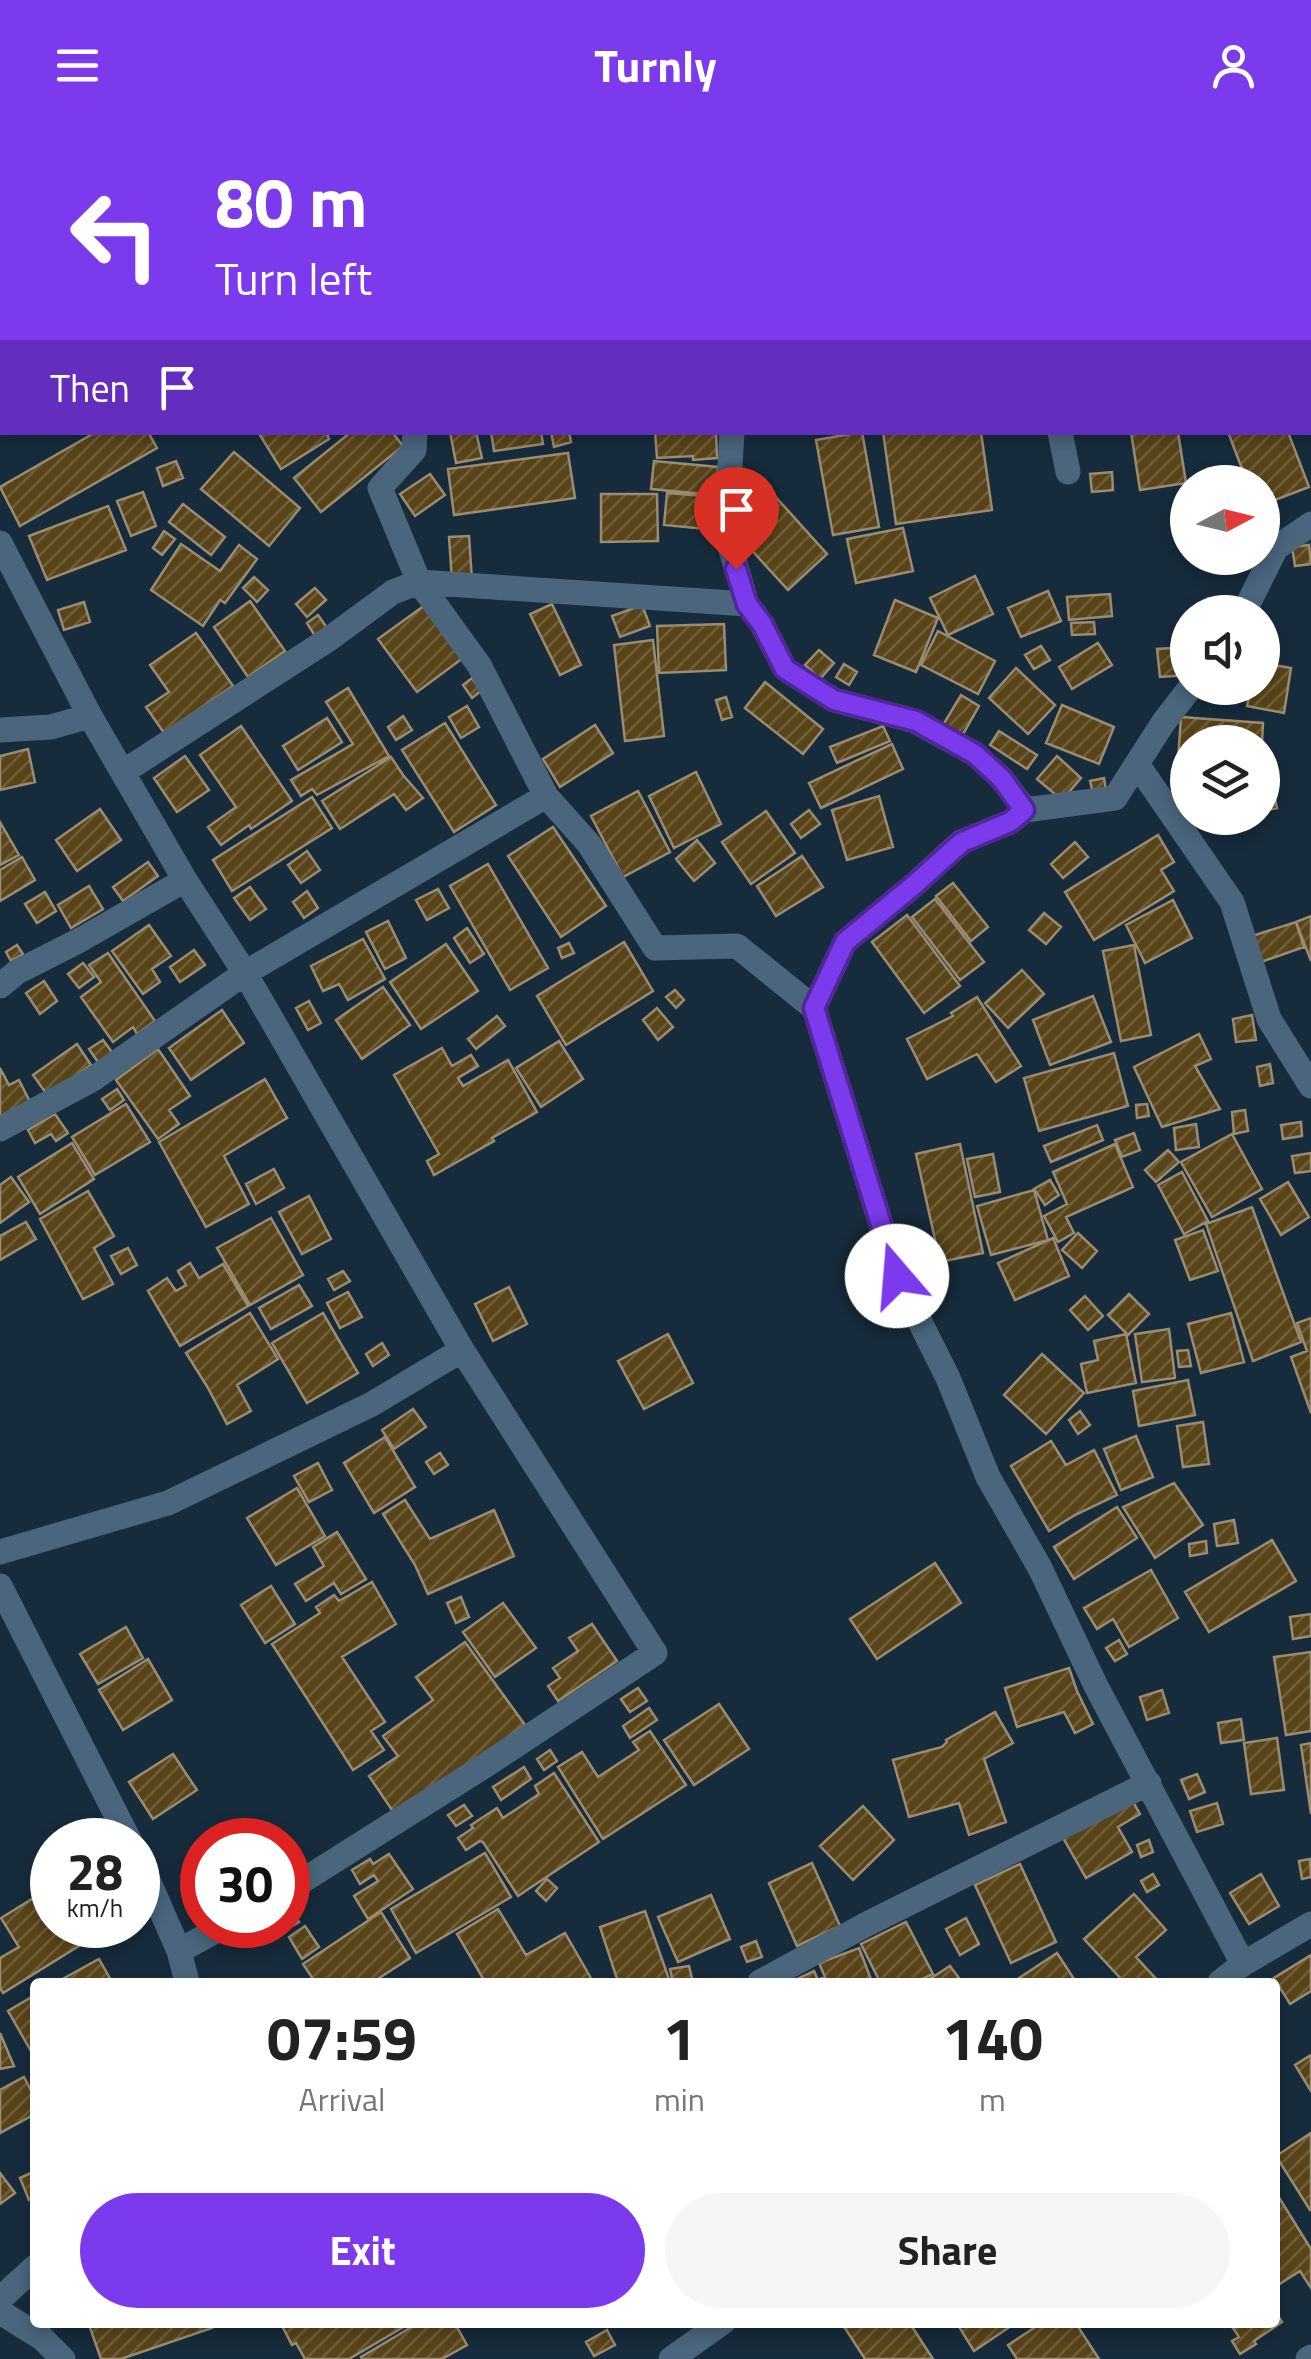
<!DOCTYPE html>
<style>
:root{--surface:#fff;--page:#f6f6f6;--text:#222;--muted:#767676;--accent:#7c3aed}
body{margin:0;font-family:"Titillium Web",sans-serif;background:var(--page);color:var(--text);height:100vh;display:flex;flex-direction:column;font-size:38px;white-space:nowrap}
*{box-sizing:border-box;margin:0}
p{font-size:32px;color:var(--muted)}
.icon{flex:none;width:55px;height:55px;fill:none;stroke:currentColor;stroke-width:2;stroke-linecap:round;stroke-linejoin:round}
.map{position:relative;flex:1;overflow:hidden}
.details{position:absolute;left:30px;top:1848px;width:1250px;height:350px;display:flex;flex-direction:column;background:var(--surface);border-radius:10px;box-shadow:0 5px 15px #0003}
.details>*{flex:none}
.banner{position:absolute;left:0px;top:0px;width:1312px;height:305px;box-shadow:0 5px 15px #0003;background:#7c3aed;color:#fff;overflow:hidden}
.needle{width:65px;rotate:83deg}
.controls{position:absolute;left:1170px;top:335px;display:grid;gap:20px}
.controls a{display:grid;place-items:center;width:110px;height:110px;border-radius:50%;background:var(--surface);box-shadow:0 5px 15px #0003;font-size:50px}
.speed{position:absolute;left:30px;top:1688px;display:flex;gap:20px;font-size:50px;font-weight:700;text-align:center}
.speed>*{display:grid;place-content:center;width:130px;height:130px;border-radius:50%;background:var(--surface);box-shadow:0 5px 15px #0003;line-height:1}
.speed small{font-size:25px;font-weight:400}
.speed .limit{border:15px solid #d22;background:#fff;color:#111}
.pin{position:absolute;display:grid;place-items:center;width:85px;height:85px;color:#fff;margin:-102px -42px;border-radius:50% 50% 50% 0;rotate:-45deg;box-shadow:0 0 10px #0007}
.pin .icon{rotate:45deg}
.me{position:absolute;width:110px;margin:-55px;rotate:342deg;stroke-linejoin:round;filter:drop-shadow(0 0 8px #0008)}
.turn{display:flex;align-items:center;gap:35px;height:210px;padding:0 50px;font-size:45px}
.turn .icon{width:130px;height:130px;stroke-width:2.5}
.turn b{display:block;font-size:70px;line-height:85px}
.then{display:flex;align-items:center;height:95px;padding:0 50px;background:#0003;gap:20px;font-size:38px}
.eta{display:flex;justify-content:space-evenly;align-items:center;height:170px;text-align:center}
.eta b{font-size:60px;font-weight:700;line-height:70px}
.primary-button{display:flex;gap:20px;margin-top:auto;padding:20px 50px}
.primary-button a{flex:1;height:115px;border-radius:60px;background:var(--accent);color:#fff;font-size:40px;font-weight:700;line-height:115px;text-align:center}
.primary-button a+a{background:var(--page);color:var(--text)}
header{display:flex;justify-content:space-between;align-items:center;height:130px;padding:0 50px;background:var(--accent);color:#fff;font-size:45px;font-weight:700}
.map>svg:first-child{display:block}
.building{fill:url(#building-hatch);stroke:#9a8b71;stroke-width:2.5}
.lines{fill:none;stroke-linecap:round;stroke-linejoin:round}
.street{stroke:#4a657c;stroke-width:25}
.route-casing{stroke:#51269a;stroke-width:25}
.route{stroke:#7c3aed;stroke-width:18}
</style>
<header><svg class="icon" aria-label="menu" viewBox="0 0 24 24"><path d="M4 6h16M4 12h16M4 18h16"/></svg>Turnly<svg class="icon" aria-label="person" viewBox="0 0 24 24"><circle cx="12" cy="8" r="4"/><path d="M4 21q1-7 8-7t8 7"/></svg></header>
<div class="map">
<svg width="1311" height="2229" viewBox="0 0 1311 2229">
<defs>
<pattern id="building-hatch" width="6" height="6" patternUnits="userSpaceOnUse" patternTransform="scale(2.5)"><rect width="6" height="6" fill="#594419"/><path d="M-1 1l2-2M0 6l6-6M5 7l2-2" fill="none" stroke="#6f5e3a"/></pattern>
</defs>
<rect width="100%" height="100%" fill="#162b3c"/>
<path class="building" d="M214,0H266L268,2H216Z
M420,0H467L468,2H421Z
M475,0H533L527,2H476Z
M729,0H806V2H729Z
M811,0H866L856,2H811Z
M1073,0H1142V2H1063Z
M1176,0H1270L1271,2H1158Z
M2,190V240L0,241V191Z
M96,302H148L157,318L20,396L0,357Z
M258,302H326L329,309L281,339Z
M351,302H392L403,316L321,382L294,348Z
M450,302H476L482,328L456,333Z
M491,302H541L543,314L494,321Z
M551,302H569L571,312L554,317Z
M655,302H716L717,328L693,330V326L657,328Z
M862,302L879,397L833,405L816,310Z
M883,302H981L992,380L896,394Z
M1131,302H1178L1186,353L1140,360Z
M1228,302H1288L1309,357L1262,375V352H1247Z
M234,322L300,378L269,416L201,359Z
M568,323L575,368L454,385L448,339Z
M176,331L183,348L163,356L157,338Z
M654,331L718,337L715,365L651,359Z
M1112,342L1113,360L1092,362L1090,344Z
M430,344L445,365L415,386L400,364Z
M143,362L156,396L131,406L117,371Z
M667,363L717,367L715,400L664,395Z
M601,364H657L658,411L601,412Z
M774,365L827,424L788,460L735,402Z
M183,374L225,407L211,425L169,392Z
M108,376L126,420L47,450L29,406Z
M903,398L913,441L856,453L847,409Z
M164,401L175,409L162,425L153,418Z
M469,406L472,450L452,451L449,407Z
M181,414L220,441L239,415L257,429L225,473L220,470L203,496L151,460Z
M1309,415L1311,434L1295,436L1292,417Z
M975,446L993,484L948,505L930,468Z
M254,447L268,460L257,472L243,458Z
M315,458L326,470L307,487L296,474Z
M1048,461L1061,491L1021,507L1008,478Z
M1110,464L1112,486L1069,490L1067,467Z
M895,470L938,488L916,542L874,525Z
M250,471L285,521L248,547L214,497Z
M84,472L90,492L64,500L58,480Z
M552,474L581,535L560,545L530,484Z
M425,475L463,528L417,562L378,509Z
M642,475L650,496L620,507L612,486Z
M318,485L327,498L315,506L307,493Z
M1094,492L1095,504L1072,505L1071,493Z
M724,494L726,540L659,543L657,496Z
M938,501L995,531L978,564L921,535Z
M196,503L233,556L164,603L146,577L169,562L150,535Z
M653,510L664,606L625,611L614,515Z
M1098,513L1112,535L1072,559L1059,537Z
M1041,516L1050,530L1034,539L1025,525Z
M1188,517V545L1160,547L1157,519Z
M819,520L834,533L820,549L805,535Z
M1262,533L1291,538L1284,583L1247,576L1251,558H1262Z
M844,534L857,542L849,555L836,547Z
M1016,538L1055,575L1028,604L989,568Z
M472,548L481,561L472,568L463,555Z
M765,552L823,599L803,624L745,578Z
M348,558L389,626L317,665L312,659L301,666L291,650L353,614L326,572Z
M961,565L979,576L962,606L943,595Z
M726,567L732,587L722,590L716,570Z
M1062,575L1114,597L1099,634L1046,613Z
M467,576L479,597L461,608L449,587Z
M403,586L412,600L396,610L388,597Z
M1181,587L1263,593L1262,612H1188V631L1178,630Z
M327,588L342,612L298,640L283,616Z
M445,593L496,675L454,702L402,620Z
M595,595L613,623L560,657L543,629Z
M241,596L292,671L251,699L249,695L221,715L208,697L236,677L200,625Z
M883,596L890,611L837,633L830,617Z
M999,601L1037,625L1027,639L990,615Z
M892,614L903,639L821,678L809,653Z
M28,619L35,652L0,660V626Z
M185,626L209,660L177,682L154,648Z
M1057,626L1081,648L1062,670L1037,649Z
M391,627L403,645L423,668L406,680L394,664L340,699L322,671Z
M696,642L721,694L674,718L649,666Z
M1104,648L1106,660L1093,663L1090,651Z
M1271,651L1277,678L1262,681V653Z
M638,661L670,722L623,747L591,686Z
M879,666L893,717L847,730L832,680Z
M312,667L332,698L232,761L213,730Z
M100,679L121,710L77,741L56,710Z
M809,680L820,694L801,708L791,694Z
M766,681L795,723L751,754L722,712Z
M0,692L19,725L0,735Z
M553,697L606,776L561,807L508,726Z
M1158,705L1174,732L1161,740L1174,761L1094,810L1065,762Z
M697,710L715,733L694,751L676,729Z
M1075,712L1088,727L1063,748L1051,734Z
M307,721L320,740L301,753L288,735Z
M802,726L823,757L776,786L757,756Z
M22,727L35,750L0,771V740Z
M148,732L158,746L123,771L113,757Z
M488,734L548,838L510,860L450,756Z
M953,753L988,797L971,811L936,766Z
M89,756L103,779L71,798L58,775Z
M250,757L266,779L250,790L234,768Z
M438,759L449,778L427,790L416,770Z
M307,761L318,778L304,788L293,772Z
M45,762L56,781L37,793L25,774Z
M935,769L984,832L960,850L912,787Z
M1173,770L1192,808L1145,833L1126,795Z
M1044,783L1061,797L1046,814L1029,800Z
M907,785L960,856L924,883L872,812Z
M1311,786V831L1296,792Z
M388,791L406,828L385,839L366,802Z
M1296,792L1304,817L1258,833L1249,807Z
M149,795L171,826L152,839L160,852L143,864L112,821Z
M467,798L484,824L470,833L454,808Z
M363,809L385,849L348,870L339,854L323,861L311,836Z
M624,812L653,861L566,915L537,866Z
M569,813L574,823L562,828L558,818Z
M446,814L478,861L421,899L390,852Z
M17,815L23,824L11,831L6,822Z
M1134,815L1151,905L1121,911L1103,821Z
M194,820L205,835L180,852L170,837Z
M108,823L155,891L137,904L133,897L113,912L81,867L101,852L89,835Z
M83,833L94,847L79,858L68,844Z
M1022,840L1044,864L1008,898L985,873Z
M44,851L57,871L40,884L26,863Z
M383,857L410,895L362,929L336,890Z
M675,860L684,870L676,878L666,867Z
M1093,866L1111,912L1050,935L1033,890Z
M977,867L1021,936L996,952L977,924L927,949L907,909L953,886L951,883Z
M309,871L321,893L308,900L296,878Z
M657,878L673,897L658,910L643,890Z
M222,880L244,913L191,950L169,918Z
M1252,885L1256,910L1236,912L1233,889Z
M497,886L505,896L476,919L468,909Z
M1199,904L1211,929L1195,936L1220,979L1162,997L1134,937Z
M103,910L114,925L100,935L89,919Z
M559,911L583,949L541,977L516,938Z
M77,914L91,935L48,966L33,945Z
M442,918L452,936L471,925L478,936L458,948L463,956L508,930L537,982L492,1008L494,1011L434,1045L427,1031L439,1024L394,945Z
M158,919L190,966L169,980L179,994L158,1009L116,950Z
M1114,923L1128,976L1039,1001L1024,948Z
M1270,934L1273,953L1260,956L1257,937Z
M0,938L9,955L19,950L31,974L0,990Z
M265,949L287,988L224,1026L249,1074L206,1097L159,1012Z
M117,959L124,970L110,980L102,969Z
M126,974L150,1012L95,1045L72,1007Z
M1147,974L1149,986L1137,988L1136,975Z
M1245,980L1248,1001L1234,1004L1232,982Z
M55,984L68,1003L56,1011L51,1004L35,1013L28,1000Z
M1301,992L1302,1006L1283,1009L1281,995Z
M1196,994L1199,1017L1176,1020L1174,998Z
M1097,995L1103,1010L1051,1032L1044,1016Z
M1134,1003L1140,1020L1122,1027L1115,1010Z
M1232,1004L1262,1059L1212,1087L1181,1032Z
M72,1013L94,1049L40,1084L18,1047Z
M960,1014L983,1123L940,1132L916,1024Z
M1115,1014L1133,1057L1066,1087L1074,1103L1058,1112L1044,1086L1067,1074L1053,1042Z
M1168,1020L1179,1032L1156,1052L1145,1040Z
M1311,1023V1041L1295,1043L1292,1026Z
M993,1024L1000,1062L975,1067L967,1029Z
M274,1039L284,1058L256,1074L246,1054Z
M1182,1042L1208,1091L1184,1104L1158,1055Z
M11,1047L29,1072L0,1093V1055Z
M1050,1050L1059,1065L1045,1075L1034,1059Z
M1288,1052L1309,1087L1281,1105L1260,1069Z
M1034,1060L1048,1110L991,1125L977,1076Z
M88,1061L114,1106L94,1118L113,1154L83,1169L40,1089Z
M309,1066L331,1109L302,1124L279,1082Z
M1252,1077L1301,1212L1253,1231L1206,1094Z
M271,1088L303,1145L250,1175L217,1118Z
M26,1092L36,1109L0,1130V1106Z
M1203,1100L1218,1141L1190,1150L1175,1110Z
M1078,1103L1097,1121L1082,1138L1062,1120Z
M1053,1108L1069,1146L1015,1170L998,1133Z
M128,1118L137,1135L121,1144L111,1126Z
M190,1133L199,1148L223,1134L248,1176L180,1216L148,1161L167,1148L176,1161L186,1155L178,1141Z
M343,1141L350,1151L334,1160L328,1149Z
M299,1155L312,1176L271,1199L259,1178Z
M509,1157L527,1194L493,1211L475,1174Z
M348,1162L362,1187L340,1198L327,1173Z
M1129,1164L1149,1184L1128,1205L1108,1185Z
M1085,1166L1103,1186L1088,1200L1070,1180Z
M250,1183L278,1229L237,1255L251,1281L227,1294L208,1258L186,1223Z
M323,1183L358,1243L307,1273L272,1213Z
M1231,1183L1244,1232L1201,1243L1188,1194Z
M1311,1188V1283L1291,1227L1307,1221L1297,1193Z
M1169,1199L1175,1248L1142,1252L1135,1204Z
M668,1204L693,1253L644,1279L618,1231Z
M1126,1204L1136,1253L1087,1263L1081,1234L1098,1230L1094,1211Z
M382,1213L389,1225L373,1236L366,1224Z
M1188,1220L1191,1236L1179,1237L1177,1221Z
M1042,1224L1084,1263L1046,1304L1004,1265Z
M1188,1250L1195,1285L1139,1296L1133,1261Z
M413,1279L426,1297L394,1319L382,1300Z
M1080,1281L1090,1295L1078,1304L1069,1290Z
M1203,1292L1209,1334L1183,1337L1177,1296Z
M1136,1306L1153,1347L1121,1360L1104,1319Z
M385,1307L415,1357L374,1383L344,1333Z
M1051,1311L1066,1335L1094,1320L1117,1365L1075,1385L1049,1401L1011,1336Z
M440,1323L448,1335L434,1344L426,1332Z
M318,1333L332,1360L309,1372L294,1346Z
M1174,1353L1203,1395L1155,1428L1123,1377Z
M297,1358L325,1406L276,1435L247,1388Z
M405,1370L430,1409L494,1380L514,1426L428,1464L415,1435L383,1384Z
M1117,1377L1137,1408L1074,1449L1054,1417Z
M1234,1390L1238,1413L1217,1416L1214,1394Z
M337,1402L366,1449L341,1464L334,1453L306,1471L295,1454L324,1436L313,1417Z
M1272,1410L1296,1451L1209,1502L1185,1462Z
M1206,1411L1207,1423L1190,1426L1189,1414Z
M935,1433L961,1473L877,1529L850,1489Z
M1151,1440L1178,1488L1129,1517L1113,1489L1097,1499L1084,1478Z
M372,1452L396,1494L342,1527L385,1592L371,1601L384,1620L353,1640L272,1514L320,1483L316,1477L334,1465L339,1471Z
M271,1456L295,1494L265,1513L241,1475Z
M461,1467L469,1487L456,1493L447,1473Z
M503,1473L536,1518L495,1547L463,1502Z
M1311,1484V1506L1293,1509L1290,1487Z
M592,1494L617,1531L558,1571L548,1556L560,1548L553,1538L578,1521L569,1508Z
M126,1497L143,1528L98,1554L80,1524Z
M1119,1510L1127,1524L1115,1531L1106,1518Z
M465,1512L525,1595L396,1686L369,1646L398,1626L383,1606L433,1570L416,1547Z
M1311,1522V1601L1286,1605L1274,1527Z
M148,1529L172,1570L123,1600L99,1560Z
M1069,1538L1077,1561L1093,1594L1075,1603L1064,1582L1017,1597L1005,1558Z
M638,1558L647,1571L630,1582L621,1569Z
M1162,1560L1169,1583L1147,1590L1140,1567Z
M719,1574L749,1619L694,1655L664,1610Z
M649,1578L657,1590L630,1608L623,1596Z
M995,1582L1013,1613L984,1629L1006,1692L969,1705L959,1673L909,1687L893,1630L942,1617L947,1612L946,1610Z
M1241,1589L1244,1610L1221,1613L1218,1593Z
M650,1601L686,1655L603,1709L558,1637L582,1622L598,1647L639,1620L633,1612Z
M1277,1608L1284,1660L1251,1664L1244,1613Z
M1311,1613V1684L1301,1615Z
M550,1620L557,1631L544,1640L537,1629Z
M173,1624L197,1660L153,1689L129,1652Z
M524,1637L531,1649L501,1670L493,1657Z
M554,1643L599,1712L518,1766L483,1712L480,1711L466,1720L458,1708L473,1698L471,1695L497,1678L503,1688L539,1664L535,1656Z
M1197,1644L1205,1662L1189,1669L1181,1650Z
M1129,1665L1140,1684L1118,1697L1132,1722L1086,1748L1062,1706Z
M1217,1673L1223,1694L1197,1702L1190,1681Z
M464,1675L472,1686L456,1696L448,1685Z
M863,1676L894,1710L853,1750L820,1716Z
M1149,1710L1153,1722L1141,1727L1137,1715Z
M485,1723L511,1767L416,1823L391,1779Z
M389,1724L413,1759L368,1789L354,1766L378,1751L374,1745L360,1754L352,1740L370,1729L373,1734Z
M1310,1729L1311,1747L1302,1749L1299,1731Z
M812,1733L840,1796L797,1816L769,1753Z
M1020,1734L1056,1812L1011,1833L975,1755Z
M1153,1744L1159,1755L1147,1762L1141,1751Z
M1261,1744L1279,1776L1249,1794L1230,1763Z
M547,1749L557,1758L546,1771L536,1761Z
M48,1759L52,1766V1795H70L82,1814L3,1863L0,1858V1828L19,1817L1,1788Z
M1134,1764L1166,1800L1136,1827L1159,1852H1124L1084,1809Z
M711,1765L730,1809L678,1832L658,1787Z
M290,1778L299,1792L287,1799L284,1795H288V1779Z
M498,1779L526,1825L565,1803L592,1850L587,1852H485L457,1804Z
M645,1781L670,1852H618L600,1797Z
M381,1782L410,1828L373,1852H315L303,1834Z
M966,1788L979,1814L960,1825L946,1799Z
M906,1792L933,1844L916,1852H880L861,1814Z
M305,1796L319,1817L302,1829L289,1807Z
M756,1811L762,1827L747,1832L741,1817Z
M859,1818L872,1852H791L814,1841L818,1850L825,1847L819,1833Z
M1057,1823L1076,1852H1022L1019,1848Z
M1311,1825V1861L1290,1874L1274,1848Z
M99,1829L112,1852H57Z
M689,1836L693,1852H673L670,1839Z
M950,1836L962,1852H925Z
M35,1865V1928L8,1881Z
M0,1903L14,1936L0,1939Z
M1311,1925V1961L1295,1935Z
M24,1947L35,1968V1984L0,2003V1960Z
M1311,2003V2080H1310L1276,2026Z
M35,2041V2067L29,2070L20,2048Z
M0,2043L15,2063L0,2074Z
M1275,2061L1311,2119V2158L1300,2141L1275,2157Z
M1275,2181L1282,2192L1254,2211L1256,2214L1240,2224L1232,2211L1239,2207L1229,2192H1275Z
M88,2192H210L212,2198L121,2229H101Z
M280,2192H412L349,2229H305L296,2213L292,2215Z
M420,2192H454L467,2215L442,2229H362L361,2227Z
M841,2192H909L933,2229H865Z
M956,2192H1017L974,2221Z
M1043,2192H1075L1099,2229H1017L1008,2215Z
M607,2200L615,2215L594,2226L586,2212Z"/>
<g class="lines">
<path class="street" d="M302,0L303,2
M637,0L638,2
M988,0L989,2
M15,2L18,0
M1310,104H1311
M415,302L414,320L380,358L419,452L479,535L546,666L589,714L655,818L737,816L814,878L897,1146L948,1248L988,1347L1040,1438L1096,1556L1243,1834
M732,302L726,403L747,474L762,494L785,539L834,570L915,591L975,624L1002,649L1025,680
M1060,302L1068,342
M0,413L90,586L185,750L245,843L462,1220L655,1523L486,1635L288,1760
M1244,482L1276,418L1311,394
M0,600L51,597L90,586
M1137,634L1232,772L1269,889L1311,956
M123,642L329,509L393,462L419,452L747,474
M0,856L17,842L80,810L185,750
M814,878L845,812L914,755L961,712L1010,692L1025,680L1115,668L1163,593L1190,558
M0,999L93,949L245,843L546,666
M0,1422L168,1373L372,1274L462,1220
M0,1456L129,1710
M138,1727L179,1821L187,1852
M179,1821L226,1795
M760,1852L867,1794L1149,1653
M1220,1852L1243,1834L1311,1794
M0,2169L35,2137
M0,2182L42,2208L63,2229
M671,2229L723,2192
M1308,2229L1311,2227"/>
</g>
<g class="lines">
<defs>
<path id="route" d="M736,439L747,474L762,494L785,539L834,570L916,591L975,624L1002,649L1024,680L1010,692L962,712L914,755L845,812L814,878L897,1146"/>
</defs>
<use href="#route" class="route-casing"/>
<use href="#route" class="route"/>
</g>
</svg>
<div class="controls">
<a><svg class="needle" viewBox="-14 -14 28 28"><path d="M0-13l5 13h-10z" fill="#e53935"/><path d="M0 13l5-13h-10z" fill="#767676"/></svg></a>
<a><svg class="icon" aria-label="sound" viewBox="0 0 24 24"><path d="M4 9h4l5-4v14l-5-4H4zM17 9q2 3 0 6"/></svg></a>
<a><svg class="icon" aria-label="layers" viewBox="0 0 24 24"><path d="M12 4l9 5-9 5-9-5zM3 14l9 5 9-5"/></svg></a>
</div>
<div class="speed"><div>28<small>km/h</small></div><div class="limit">30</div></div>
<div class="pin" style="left:736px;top:439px;background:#d93025"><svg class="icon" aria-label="arrive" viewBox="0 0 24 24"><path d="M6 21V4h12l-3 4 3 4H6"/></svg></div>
<svg class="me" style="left:897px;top:1146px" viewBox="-20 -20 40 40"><circle r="19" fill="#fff"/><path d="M0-13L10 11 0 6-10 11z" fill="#7c3aed"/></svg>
<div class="banner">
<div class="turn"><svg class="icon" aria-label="left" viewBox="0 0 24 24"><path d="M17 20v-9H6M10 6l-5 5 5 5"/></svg><div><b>80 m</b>Turn left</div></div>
<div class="then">Then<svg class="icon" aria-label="arrive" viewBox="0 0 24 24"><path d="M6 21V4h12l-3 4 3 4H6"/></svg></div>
</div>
<section class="details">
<div class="eta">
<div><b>07:59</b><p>Arrival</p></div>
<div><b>1</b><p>min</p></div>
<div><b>140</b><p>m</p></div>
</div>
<div class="primary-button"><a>Exit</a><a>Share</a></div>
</section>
</div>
